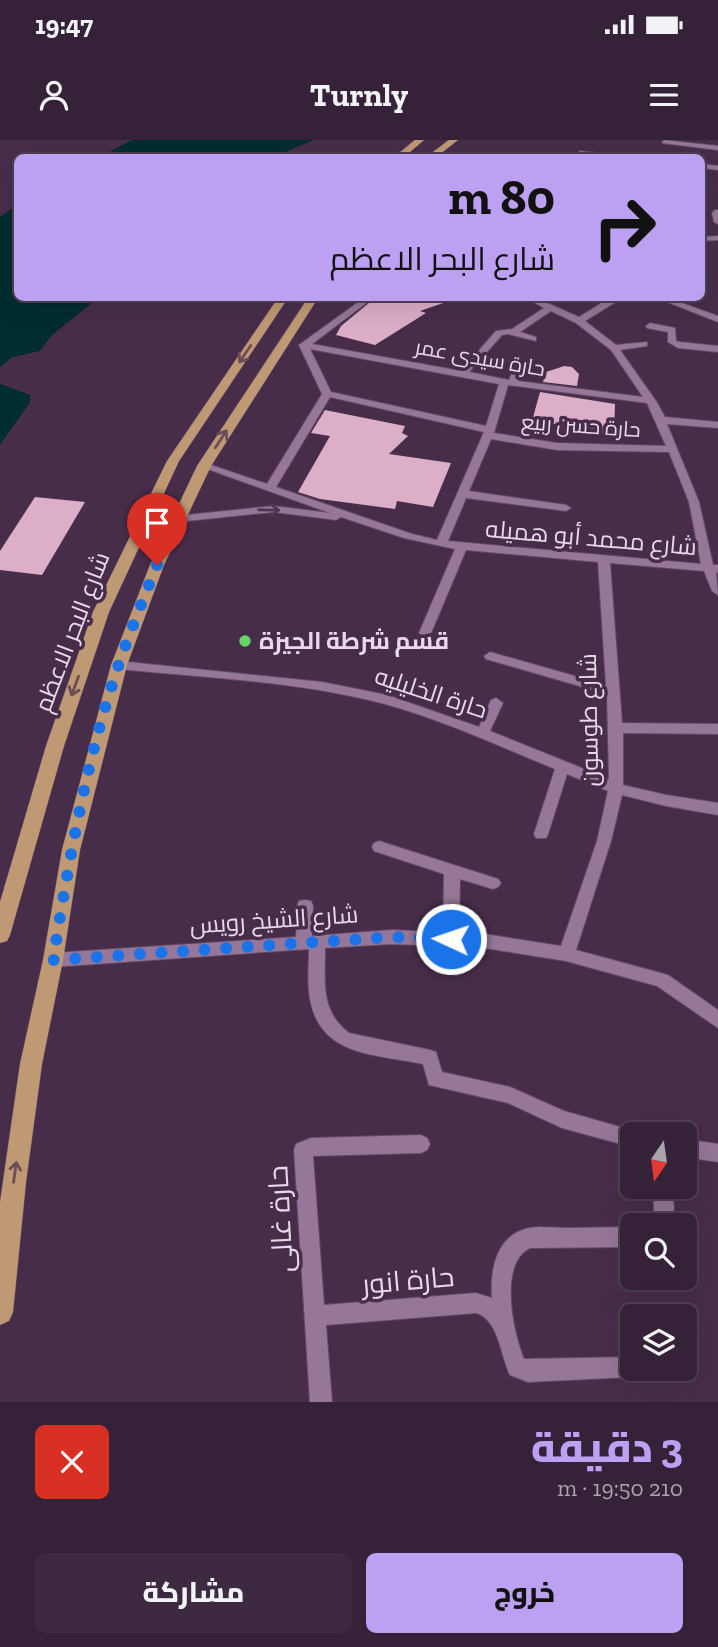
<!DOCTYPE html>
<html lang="ar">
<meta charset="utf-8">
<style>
:root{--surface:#362238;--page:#3d2a40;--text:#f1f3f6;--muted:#aaa4ae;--line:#503f53;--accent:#bca0f2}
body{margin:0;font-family:"Zilla Slab",Cairo,serif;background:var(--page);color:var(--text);direction:rtl;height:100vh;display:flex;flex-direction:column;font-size:26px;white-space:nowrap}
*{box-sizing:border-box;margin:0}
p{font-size:23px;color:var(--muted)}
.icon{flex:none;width:38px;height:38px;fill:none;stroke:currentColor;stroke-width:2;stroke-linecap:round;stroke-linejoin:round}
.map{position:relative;height:1262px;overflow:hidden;direction:ltr}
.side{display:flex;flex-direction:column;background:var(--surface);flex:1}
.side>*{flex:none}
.top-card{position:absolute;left:14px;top:14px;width:691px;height:147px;border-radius:10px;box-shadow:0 7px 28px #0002,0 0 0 2px var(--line);direction:rtl;background:#bca0f2;color:#111;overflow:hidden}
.needle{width:46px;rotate:193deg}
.buttons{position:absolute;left:620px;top:982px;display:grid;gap:14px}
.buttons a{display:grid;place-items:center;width:77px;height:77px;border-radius:10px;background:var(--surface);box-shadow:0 7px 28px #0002,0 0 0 2px var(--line);font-size:35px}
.pin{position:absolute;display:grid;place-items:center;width:60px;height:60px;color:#fff;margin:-72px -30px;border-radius:50% 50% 50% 0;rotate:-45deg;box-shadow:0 0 7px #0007}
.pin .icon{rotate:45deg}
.me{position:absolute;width:77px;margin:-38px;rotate:273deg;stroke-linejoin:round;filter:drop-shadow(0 0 5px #0008)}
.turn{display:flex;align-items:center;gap:24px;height:147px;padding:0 35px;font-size:32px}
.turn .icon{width:91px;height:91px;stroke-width:2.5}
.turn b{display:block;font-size:49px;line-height:60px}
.round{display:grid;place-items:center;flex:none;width:74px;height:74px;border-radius:10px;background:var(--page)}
.headline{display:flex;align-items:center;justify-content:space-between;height:119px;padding:0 35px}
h1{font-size:42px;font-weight:800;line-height:52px;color:var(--accent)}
.primary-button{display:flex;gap:14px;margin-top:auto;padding:14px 35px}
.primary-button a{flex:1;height:80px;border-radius:10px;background:var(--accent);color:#111;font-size:28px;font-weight:800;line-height:80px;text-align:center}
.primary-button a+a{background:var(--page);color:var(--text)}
.status{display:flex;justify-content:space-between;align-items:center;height:49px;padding:0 35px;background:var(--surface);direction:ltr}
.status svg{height:19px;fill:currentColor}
header{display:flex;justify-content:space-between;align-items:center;height:91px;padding:0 35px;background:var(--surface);font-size:32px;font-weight:800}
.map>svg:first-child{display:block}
.water{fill:#002d31}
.building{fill:#dcaec8}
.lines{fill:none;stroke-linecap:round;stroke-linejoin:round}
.minor-casing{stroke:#634b65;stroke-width:2}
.primary-casing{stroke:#634b65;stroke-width:1}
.minor{fill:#967799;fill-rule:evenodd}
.primary{fill:#bf9973;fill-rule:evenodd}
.oneway{stroke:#6c4d57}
.oneway2{stroke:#503453}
.route{stroke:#1a73e8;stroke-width:12;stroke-dasharray:0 21.6}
.poi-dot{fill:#68d465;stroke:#482d4b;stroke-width:2.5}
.labels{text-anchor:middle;stroke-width:7;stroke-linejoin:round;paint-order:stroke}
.far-street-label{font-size:21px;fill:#ead9ec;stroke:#482d4b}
.street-label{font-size:24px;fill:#ead9ec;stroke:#482d4b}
.poi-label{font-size:24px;font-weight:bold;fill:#ead9ec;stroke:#482d4b;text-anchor:start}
.near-street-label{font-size:28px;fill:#ead9ec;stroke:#482d4b}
</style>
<div class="status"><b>19:47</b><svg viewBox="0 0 49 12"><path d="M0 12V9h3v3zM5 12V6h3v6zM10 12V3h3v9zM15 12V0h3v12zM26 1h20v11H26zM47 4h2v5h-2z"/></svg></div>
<header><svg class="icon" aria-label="menu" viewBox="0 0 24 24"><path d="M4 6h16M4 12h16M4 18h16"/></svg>Turnly<svg class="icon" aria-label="person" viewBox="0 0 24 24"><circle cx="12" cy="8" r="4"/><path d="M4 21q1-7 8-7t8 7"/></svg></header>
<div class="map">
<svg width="718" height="1262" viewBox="0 0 718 1262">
<rect width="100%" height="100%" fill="#482d4b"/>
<path class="water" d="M132,0H314L273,17H100Z
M17,65L18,158H98L52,195L40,211L12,217L0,227V77Z
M0,244L30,255V262L0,305Z"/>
<path class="building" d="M375,158H448L449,161L420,171L426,173L375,205L336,195L341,186Z
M564,226L572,227L579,234L577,246L543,242L546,232Z
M540,252L615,264L614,295L583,293L584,288L532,281Z
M325,270L405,286L402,293L408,296L389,314L451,323L433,367L397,361L395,369L320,359L298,352L330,296L311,293Z
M35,357L85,362L42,435L0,430V411Z"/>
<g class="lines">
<defs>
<path id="minor" d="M664,0L718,6V10L662,3Z
M580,11L618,16L621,18L578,14Z
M702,24L718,26V30L702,28Z
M715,70H718V84L714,82L712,73Z
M718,96V100L702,101V97Z
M364,158H373L312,204L461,231L496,191L512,189L544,168L526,158H536L579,177L608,159H614V163L585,181L616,205L647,202V206L620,210L656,261L665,277L718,282V288L667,284L699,362L713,425H718V433L716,432L718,455L712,451L704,431L610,423L622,583L718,584V594L623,593V645L666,655L718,663V675L666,666L622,655L611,701L576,810L668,835L718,870V888L657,846L566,821L478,807L391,804L325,808C325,842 320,871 349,893L430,910L436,912L442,932L510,947L564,971L638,992L639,994H632V1007L562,988L508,963L429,945L423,924C376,914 320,917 310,859C307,843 309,826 309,809L53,827L47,825L45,820L47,815L53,813L296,797L297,766L299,761L305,760L311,761L313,766L312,796L391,790L443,792L444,734L374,711L372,707L374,703L379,701L498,739L501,743L498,747L493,749L460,739L459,793H478L561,806L597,701L608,651L567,634L548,694L546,698H536L534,694L555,629C499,606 443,580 385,564C298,541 208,538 119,529L113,525L119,521L322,542L387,555L479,587L491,560L496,558L503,563L490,591L609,639L607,554L486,519L484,516L490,512L606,545L598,422L466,410L431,493L425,497L419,493L455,409L404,398L341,377L336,380L274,372L177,382L171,379L177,376L274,366L330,373L199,326L200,324H208L267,344L322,254L299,205ZM551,171L576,183L611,210L643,257L518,241L525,225L520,222L515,225L509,240L469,232L502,195L508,194L536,201V197L520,192ZM310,209L499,244L486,286L331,252ZM508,245L647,263L666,306L557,303L494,293ZM330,257L484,292L437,400L412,394L276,347ZM491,299L557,310L669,312L689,362L701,424L448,401L466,358L566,371L571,368L566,365L469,351Z
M657,158H668L718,176V182Z
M650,183L675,188L676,201L680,202L718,206V212L678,208L668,202V192L647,188L646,186Z
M421,995L427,998L430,1004L427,1010L421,1013L313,1016L324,1165L476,1153L492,1158C490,1130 496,1095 529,1088C540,1086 555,1088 567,1088C588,1088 610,1087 632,1087V1107L530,1108C498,1123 513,1193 524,1219L632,1217V1228H642L639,1234L632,1237L528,1242L510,1235C500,1214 499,1180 476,1173L326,1185L332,1262H310L294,1010L296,1004L311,998Z
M684,999L718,1004V1022L684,1017Z
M653,1046H671L674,1068L672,1085H652L654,1068Z"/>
<path id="primary" d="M415,0H424L403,18H393Z
M449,0H458L435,18H425Z
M278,158H288L179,321L109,472L64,606L10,795L7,801L0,803V762L46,606L93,472L167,321Z
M308,158H318L211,326L164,425L127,525L80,710L63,820L42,924L26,1042L13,1172L9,1181L0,1185V1062L20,924L43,820L62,710L111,525L150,425L197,326Z"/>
</defs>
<use href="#minor" class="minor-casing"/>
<use href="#primary" class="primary-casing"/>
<use href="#minor" class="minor"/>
<use href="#primary" class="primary"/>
</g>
<defs><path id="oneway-shaft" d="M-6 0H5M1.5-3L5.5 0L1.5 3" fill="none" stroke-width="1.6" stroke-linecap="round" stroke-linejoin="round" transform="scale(1.75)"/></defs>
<g class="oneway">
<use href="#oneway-shaft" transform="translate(245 214) rotate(124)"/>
<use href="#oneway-shaft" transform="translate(221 299) rotate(-57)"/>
<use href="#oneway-shaft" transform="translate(75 546) rotate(110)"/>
<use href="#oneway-shaft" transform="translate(15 1032) rotate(-82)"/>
</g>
<use class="oneway2" href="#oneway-shaft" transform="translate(269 370) rotate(1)"/>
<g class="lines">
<path class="route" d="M157,425C144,458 130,491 119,524C86,620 69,721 53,820L391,797L451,799"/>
</g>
<circle class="poi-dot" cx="245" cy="501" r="7"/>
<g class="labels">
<g class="far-street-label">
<text transform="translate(480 218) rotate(10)" y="7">حارة سيدى عمر</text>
<text transform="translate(581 286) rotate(4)" y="7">حارة حسن ربيع</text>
</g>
<g class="street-label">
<text transform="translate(591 398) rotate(5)" y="8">شارع محمد أبو هميله</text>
<text transform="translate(72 492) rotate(-69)" y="8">شارع البحر الاعظم</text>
<text transform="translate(431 553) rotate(18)" y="8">حارة الخليليه</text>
<text transform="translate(589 580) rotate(-91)" y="8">شارع طوسون</text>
<text transform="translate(274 780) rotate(-4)" y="8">شارع الشيخ رويس</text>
</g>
<g class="poi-label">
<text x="259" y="509">قسم شرطة الجيزة</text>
</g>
<g class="near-street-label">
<text transform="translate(280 1079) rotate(-93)" y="10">حارة غالى</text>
<text transform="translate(408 1140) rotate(-5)" y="10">حارة انور</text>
</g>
</g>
</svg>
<div class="buttons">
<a><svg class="needle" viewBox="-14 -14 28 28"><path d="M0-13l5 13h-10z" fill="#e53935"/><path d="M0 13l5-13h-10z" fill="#aaa4ae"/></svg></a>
<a><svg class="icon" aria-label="search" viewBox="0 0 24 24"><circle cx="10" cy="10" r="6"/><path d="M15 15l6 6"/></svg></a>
<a><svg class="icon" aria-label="layers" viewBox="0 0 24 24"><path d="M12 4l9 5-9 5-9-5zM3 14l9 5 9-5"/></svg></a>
</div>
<div class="pin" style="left:157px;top:425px;background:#d93025"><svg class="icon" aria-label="arrive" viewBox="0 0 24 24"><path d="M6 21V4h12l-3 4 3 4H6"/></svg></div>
<svg class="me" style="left:451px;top:799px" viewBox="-20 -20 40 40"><circle r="17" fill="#1a73e8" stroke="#fff" stroke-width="3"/><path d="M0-11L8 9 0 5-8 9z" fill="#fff"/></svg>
<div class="top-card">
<div class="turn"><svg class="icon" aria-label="right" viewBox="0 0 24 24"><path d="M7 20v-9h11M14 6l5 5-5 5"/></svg><div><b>80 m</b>شارع البحر الاعظم</div></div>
</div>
</div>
<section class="side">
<div class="headline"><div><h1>3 دقيقة</h1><p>210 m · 19:50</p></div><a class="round" style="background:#d93025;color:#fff"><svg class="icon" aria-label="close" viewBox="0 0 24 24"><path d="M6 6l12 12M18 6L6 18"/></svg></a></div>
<div class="primary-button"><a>خروج</a><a>مشاركة</a></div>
</section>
